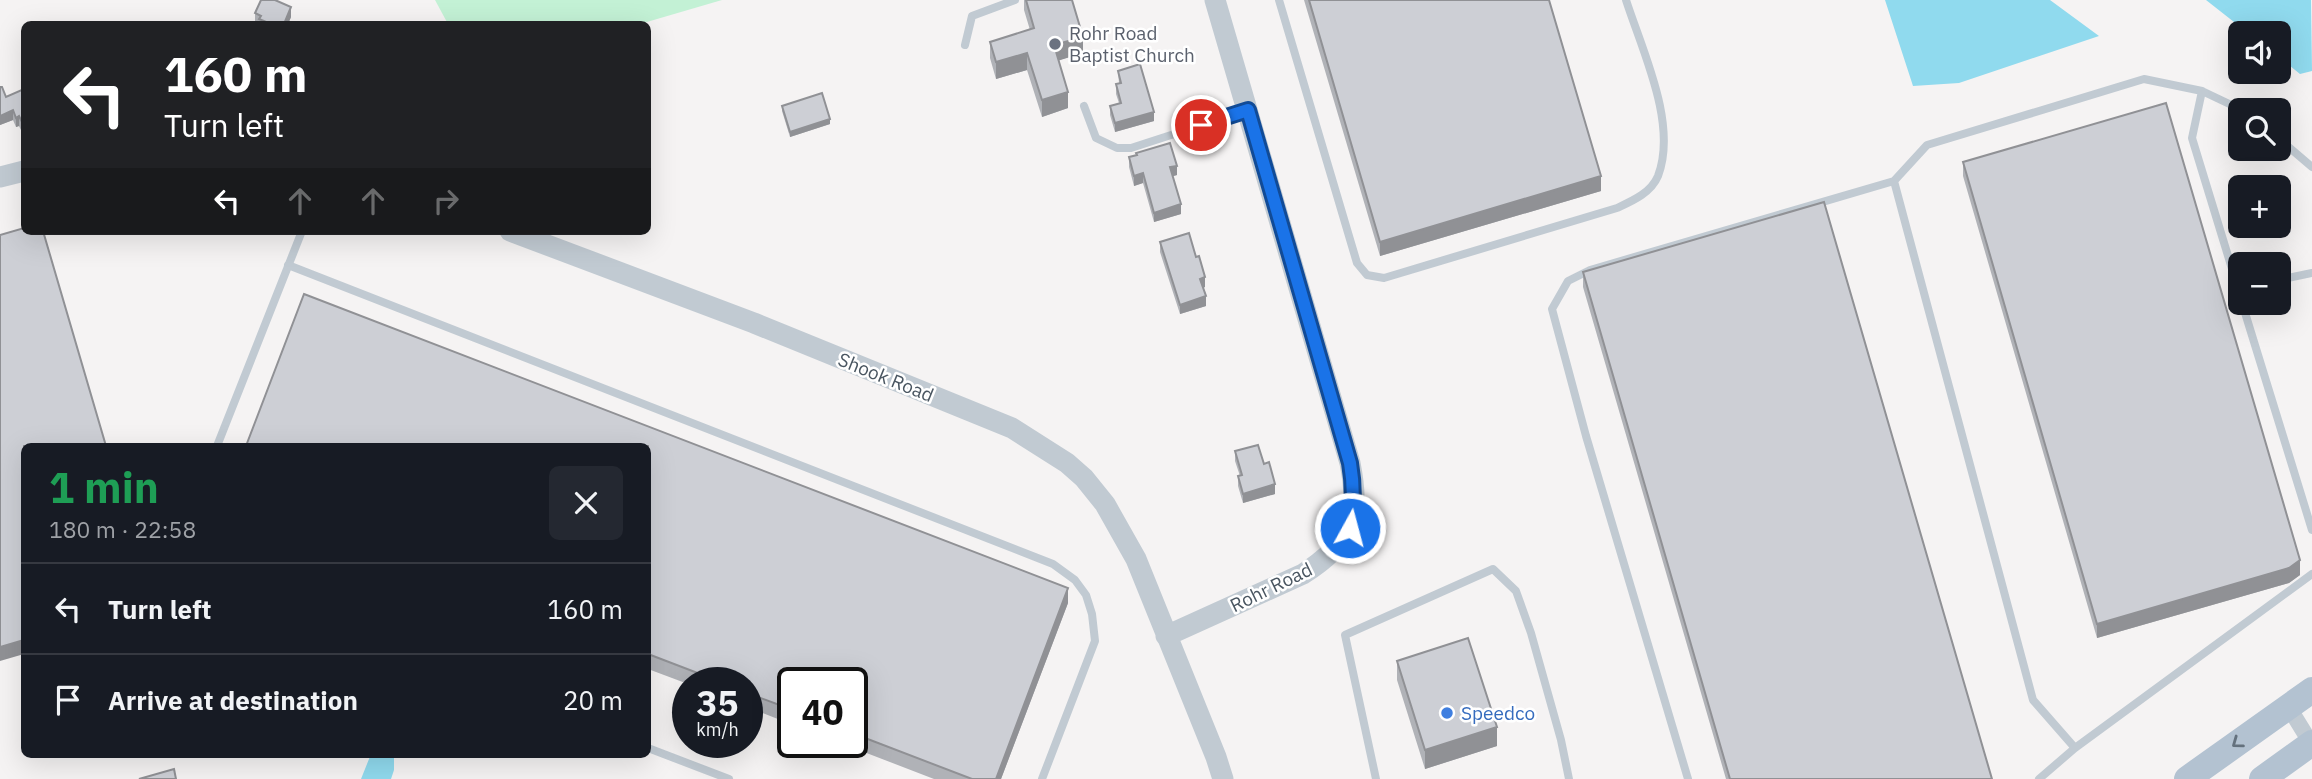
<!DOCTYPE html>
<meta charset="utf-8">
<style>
:root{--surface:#171b24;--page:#242831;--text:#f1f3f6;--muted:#9ea1a6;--line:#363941}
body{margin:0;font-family:"IBM Plex Sans",sans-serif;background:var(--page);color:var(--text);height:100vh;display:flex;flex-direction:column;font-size:26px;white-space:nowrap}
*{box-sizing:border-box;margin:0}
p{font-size:23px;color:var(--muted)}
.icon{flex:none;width:38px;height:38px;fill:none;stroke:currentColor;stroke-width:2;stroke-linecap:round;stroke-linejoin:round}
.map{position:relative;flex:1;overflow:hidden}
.side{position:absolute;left:21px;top:443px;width:630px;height:315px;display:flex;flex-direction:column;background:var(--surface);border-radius:10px;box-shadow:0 7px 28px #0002}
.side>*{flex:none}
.banner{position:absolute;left:21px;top:21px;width:630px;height:214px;border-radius:10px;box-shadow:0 7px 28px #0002;background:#202124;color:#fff;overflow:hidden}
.buttons{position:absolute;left:2228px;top:21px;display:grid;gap:14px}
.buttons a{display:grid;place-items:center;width:63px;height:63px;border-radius:10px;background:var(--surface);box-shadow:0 7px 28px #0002;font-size:35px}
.speed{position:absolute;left:672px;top:667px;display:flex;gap:14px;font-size:35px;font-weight:700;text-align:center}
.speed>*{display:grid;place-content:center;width:91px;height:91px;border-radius:50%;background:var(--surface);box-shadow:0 7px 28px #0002;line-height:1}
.speed small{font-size:18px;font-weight:400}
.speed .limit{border:4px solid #111;border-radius:10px;background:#fff;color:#111}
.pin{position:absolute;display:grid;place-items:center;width:60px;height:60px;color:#fff;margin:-30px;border:4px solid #fff;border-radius:50%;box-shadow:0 2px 7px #0007}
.me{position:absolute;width:77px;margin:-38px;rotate:7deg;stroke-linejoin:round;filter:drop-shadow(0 0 5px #0008)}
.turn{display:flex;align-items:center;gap:24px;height:147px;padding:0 28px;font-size:32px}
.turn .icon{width:91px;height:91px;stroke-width:2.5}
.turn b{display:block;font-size:49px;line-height:60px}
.lanes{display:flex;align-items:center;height:66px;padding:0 28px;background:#0003;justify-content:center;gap:35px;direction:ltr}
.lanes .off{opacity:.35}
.round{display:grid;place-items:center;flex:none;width:74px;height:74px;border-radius:10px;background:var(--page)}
.headline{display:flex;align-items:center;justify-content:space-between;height:119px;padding:0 28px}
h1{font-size:42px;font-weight:700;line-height:52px;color:#1e9e55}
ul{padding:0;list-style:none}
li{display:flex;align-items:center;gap:21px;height:91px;padding:0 28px;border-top:2px solid var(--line)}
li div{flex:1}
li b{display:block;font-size:26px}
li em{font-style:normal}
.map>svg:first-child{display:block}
.green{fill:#c3f1d5}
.water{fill:#90daee}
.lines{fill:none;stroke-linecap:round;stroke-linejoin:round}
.service{stroke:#c1cad2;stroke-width:8}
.minor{stroke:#c1cad2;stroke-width:16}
.tertiary{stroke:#c1cad2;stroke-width:21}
.primary{stroke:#b3c2d1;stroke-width:26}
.wall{fill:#b0b2b7}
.shaded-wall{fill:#909195}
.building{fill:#cdcfd5;stroke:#909195;stroke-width:2}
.oneway{stroke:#64717d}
.route-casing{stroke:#114b97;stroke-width:18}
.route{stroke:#1a73e8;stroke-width:12}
.worship-dot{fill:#6b7280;stroke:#fff;stroke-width:2.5}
.shop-dot{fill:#3f7fe0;stroke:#fff;stroke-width:2.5}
.labels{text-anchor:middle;stroke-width:5;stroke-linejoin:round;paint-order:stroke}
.worship-label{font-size:19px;fill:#5b616d;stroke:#fff;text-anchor:start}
.street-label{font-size:19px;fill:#4a5661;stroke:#fff}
.shop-label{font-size:19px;fill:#366cbe;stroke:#fff;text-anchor:start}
</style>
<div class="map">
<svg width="2312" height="779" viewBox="0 0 2312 779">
<rect width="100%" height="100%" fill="#f5f3f3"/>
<path class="green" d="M435,0H722L640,24H448Z"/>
<path class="water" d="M1885,0H2050L2099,36L1959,83L1913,86Z
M2206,0H2311L2312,71L2300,74L2279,57L2278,33H2248Z
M371,754H394V770L391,779H361Z"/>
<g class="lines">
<path class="service" d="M1279,0L1357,263L1367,275L1384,278L1617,208C1632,201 1651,193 1658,176C1678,124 1642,50 1626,0
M965,45L972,16L1015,0
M2202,91L2192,138L2240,295
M1084,106L1096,138L1117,148H1131L1245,111
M2278,138L2312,167
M1894,181L2033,700L2075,748
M288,265L1053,564L1075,580L1086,595L1092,614L1095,641L1042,779
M2278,280L2312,273
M2242,303L2312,530
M217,446L302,231
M648,748L729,779
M1376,779L1345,635L1493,569L1516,591L1531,633L1561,740L1569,779
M1688,779L1586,436L1552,309L1568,281L1590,270L1894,181L1927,145L2144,79L2202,91L2242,110
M2039,779L2075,748L2312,574"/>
<path class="minor" d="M2288,706L2312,745"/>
<path class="tertiary" d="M0,177L24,171
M510,231L754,323L1012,428L1067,463L1084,478L1105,504L1136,559L1216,757L1223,779
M1166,636L1303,574C1351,543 1361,518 1350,463L1215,0"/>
<path class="primary" d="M2187,779L2312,690
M2262,779L2312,743"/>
</g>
<path class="wall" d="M1024,0H1072L1083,53L1059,60L1068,108L1042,117L1027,70L996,79L990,58V42L1030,30L1024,10Z
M1304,0H1549L1601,191L1380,256Z
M255,13L291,17L288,24H258L255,23Z
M1118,71L1154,121L1115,132L1110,115V106L1119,103L1116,94V84L1119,83Z
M0,87L6,97L24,89V131L22,132L19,126L16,127L13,120L0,125Z
M782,106L830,124L790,137L782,111Z
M1129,157L1177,175L1173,176L1181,214L1154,222L1143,183L1134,186L1129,167Z
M1963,162L2300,575L2289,583L2097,638L1963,176Z
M1160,242L1205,287L1203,288L1206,306L1180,314L1160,252Z
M1583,272L1992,779H1726L1583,287Z
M648,446L1068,603L1001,779H934L838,742H852V682H793V725L747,707V682H688V684L648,669Z
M1235,451L1264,464L1275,494L1243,503L1238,486V476H1240L1235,461Z
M1397,661L1497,746L1425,769L1397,680Z"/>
<path class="shaded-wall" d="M291,7V17L288,24H284Z
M1083,37V53L1054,62V45Z
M1027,53V70L996,79V62Z
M1068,92V108L1042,117V100Z
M13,110V120L0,125V116Z
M1154,112V121L1115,132V123Z
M19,116V126L16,127V118Z
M830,119V124L790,137V132Z
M24,121V131L22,132V122Z
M1177,166V175L1170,177V167Z
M1143,173V183L1134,186V176Z
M1601,176V191L1380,256V242Z
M1181,204V214L1154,222V213Z
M1205,277V287L1200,289V279Z
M1206,296V306L1180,314V305Z
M1275,484V494L1243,503V494Z
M2300,560V575L2289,583L2097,638V624Z
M1068,588V603L1001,779H996Z
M24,640V654L0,661V647Z
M1497,727V746L1425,769V750Z"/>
<path class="building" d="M261,0H275L291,7L284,24H271L259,19L261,16L255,13Z
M1026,0H1072L1083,37L1054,45L1068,92L1042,100L1027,53L996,62L990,42L1034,28Z
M1309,0H1549L1601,176L1380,242Z
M1140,64L1154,112L1115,123L1110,106L1121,103L1116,84L1121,83L1118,71Z
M0,87H2L6,97L24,89V121L22,122L19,116L16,118L13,110L0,116Z
M822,93L830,119L790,132L782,106Z
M2166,103L2300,560L2289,568L2097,624L1963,162Z
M1170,143L1177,166L1170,167L1181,204L1154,213L1143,173L1134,176L1129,157L1137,155L1136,153Z
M1824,202L1992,779H1730L1583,272Z
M24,228V231H43L106,446H24V640L0,647V235Z
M1189,233L1196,257L1199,256L1205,277L1200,279L1206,296L1180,305L1160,242Z
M304,294L1068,588L996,779H972L852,733V682H793V710L747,693V682H721L648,654V446H246Z
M1258,445L1264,464L1269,462L1275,484L1243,494L1238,476L1242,475L1235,451Z
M1468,638L1497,727L1425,750L1397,661Z
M174,769L176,779H139Z"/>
<defs><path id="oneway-chevron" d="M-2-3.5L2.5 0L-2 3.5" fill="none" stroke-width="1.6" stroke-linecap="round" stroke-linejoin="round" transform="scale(1.75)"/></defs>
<use class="oneway" href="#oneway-chevron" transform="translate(2237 743) rotate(144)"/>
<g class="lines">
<defs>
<path id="route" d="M1201,125L1248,110L1350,463C1354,486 1354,505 1350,528"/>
</defs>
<use href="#route" class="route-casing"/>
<use href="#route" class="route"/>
</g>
<circle class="worship-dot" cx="1055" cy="44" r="7"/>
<circle class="shop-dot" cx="1447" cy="713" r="7"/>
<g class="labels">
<g class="worship-label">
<text x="1069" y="40">Rohr Road<tspan x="1069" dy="22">Baptist Church</tspan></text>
</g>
<g class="street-label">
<text transform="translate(886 377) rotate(22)" y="7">Shook Road</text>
<text transform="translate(1271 587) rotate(-26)" y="7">Rohr Road</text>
</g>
<g class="shop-label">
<text x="1461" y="720">Speedco</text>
</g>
</g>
</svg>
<div class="buttons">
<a><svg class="icon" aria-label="sound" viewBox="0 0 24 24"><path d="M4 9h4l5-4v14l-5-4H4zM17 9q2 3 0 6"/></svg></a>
<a><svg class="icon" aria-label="search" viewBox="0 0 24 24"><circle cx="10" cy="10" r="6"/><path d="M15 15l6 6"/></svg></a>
<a>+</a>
<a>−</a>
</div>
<div class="speed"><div>35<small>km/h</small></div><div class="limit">40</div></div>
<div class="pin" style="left:1201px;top:125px;background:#d93025"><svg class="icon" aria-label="arrive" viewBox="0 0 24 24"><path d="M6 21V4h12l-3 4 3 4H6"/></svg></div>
<svg class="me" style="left:1350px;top:528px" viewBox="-20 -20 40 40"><circle r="17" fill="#1a73e8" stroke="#fff" stroke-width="3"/><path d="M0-11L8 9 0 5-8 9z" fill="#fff"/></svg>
<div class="banner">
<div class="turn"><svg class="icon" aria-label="left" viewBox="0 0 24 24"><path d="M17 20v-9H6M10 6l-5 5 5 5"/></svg><div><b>160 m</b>Turn left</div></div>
<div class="lanes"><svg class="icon" aria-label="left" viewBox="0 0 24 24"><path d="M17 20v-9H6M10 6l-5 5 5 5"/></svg><svg class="icon off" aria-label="ahead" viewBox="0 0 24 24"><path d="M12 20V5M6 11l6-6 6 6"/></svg><svg class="icon off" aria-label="ahead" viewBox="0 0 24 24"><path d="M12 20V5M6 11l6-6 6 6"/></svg><svg class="icon off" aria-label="right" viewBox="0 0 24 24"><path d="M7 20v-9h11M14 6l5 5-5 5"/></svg></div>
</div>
<section class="side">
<div class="headline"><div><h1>1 min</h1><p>180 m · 22:58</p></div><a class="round"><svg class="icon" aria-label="close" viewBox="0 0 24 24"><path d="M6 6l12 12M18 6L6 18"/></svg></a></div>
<ul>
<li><svg class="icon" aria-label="left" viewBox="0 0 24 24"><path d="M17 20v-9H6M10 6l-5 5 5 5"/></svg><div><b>Turn left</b></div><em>160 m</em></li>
<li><svg class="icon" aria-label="arrive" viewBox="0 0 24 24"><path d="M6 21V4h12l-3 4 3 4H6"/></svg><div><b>Arrive at destination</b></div><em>20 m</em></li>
</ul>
</section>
</div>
